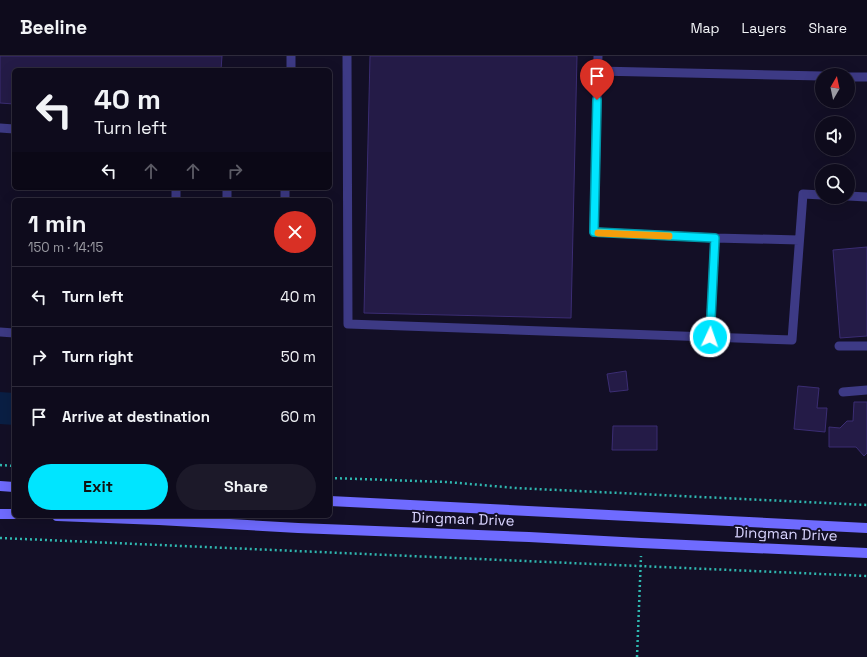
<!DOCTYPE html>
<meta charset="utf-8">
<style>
:root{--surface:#0e0b1c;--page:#1c1929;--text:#f1f3f6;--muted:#9b9ba3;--line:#2e2b3b;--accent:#00e5ff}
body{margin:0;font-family:"Space Grotesk",sans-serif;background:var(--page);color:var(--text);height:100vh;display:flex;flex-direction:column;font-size:15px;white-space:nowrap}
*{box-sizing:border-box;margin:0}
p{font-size:13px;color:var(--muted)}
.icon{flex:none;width:22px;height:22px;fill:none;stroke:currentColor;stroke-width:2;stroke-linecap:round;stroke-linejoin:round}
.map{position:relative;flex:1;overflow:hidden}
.panel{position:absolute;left:12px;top:142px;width:320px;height:320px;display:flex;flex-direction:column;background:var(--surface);border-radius:6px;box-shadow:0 4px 16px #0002,0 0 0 1px var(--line)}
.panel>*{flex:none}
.top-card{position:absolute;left:12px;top:12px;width:320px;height:122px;border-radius:6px;box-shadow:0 4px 16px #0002,0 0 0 1px var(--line);background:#0e0b1c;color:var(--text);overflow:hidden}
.needle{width:26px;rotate:9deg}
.tools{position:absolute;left:815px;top:12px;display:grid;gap:8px}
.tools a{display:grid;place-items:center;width:40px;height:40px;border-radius:50%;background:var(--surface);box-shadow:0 4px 16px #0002,0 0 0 1px var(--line);font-size:20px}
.pin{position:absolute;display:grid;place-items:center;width:34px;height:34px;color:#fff;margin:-41px -17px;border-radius:50% 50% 50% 0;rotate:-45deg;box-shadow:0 0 4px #0007}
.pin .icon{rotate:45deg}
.me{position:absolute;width:44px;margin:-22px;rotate:3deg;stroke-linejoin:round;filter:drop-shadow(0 0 3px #0008)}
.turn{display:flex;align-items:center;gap:14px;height:84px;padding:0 16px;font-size:18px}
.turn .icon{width:52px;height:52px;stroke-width:2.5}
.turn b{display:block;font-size:28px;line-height:34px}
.lanes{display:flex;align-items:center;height:38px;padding:0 16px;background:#0003;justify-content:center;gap:20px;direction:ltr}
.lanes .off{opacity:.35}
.round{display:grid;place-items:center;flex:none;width:42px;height:42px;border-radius:21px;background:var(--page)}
.headline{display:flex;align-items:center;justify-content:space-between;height:68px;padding:0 16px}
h1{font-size:24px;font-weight:800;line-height:30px}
.action{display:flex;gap:8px;margin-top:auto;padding:8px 16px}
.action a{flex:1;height:46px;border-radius:24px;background:var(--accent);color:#111;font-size:16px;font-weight:800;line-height:46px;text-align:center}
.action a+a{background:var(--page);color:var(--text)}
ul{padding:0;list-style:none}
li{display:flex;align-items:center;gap:12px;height:60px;padding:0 16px;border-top:1px solid var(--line)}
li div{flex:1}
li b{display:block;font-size:15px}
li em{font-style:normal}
header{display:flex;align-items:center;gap:24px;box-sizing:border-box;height:56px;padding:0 20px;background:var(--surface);border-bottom:1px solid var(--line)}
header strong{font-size:19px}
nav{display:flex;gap:22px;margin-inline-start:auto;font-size:14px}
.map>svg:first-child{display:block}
.water{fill:#0a1f44}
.building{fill:#241b47;stroke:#3b2d73}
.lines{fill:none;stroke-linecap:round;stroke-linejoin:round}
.path{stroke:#2fb8b0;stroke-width:2.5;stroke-dasharray:2 3;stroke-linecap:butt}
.lane{stroke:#3d3a85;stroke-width:9}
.secondary{stroke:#6f6bff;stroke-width:10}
.route-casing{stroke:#0095a6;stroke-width:10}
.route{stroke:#00e5ff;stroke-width:7}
.slow{stroke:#f59e0b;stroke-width:7}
.labels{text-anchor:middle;stroke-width:4;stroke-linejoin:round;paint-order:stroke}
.street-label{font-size:15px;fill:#d9d4ff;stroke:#130f26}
</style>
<header>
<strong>Beeline</strong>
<nav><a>Map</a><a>Layers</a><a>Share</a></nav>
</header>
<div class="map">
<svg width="867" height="601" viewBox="0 0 867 601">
<rect width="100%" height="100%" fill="#130f26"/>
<path class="water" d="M0,336L14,337V369L0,368Z"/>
<path class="building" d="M0,0H222L221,14H14V48L0,47Z
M370,0H577L571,262L364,257Z
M867,191V280L840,282L833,194Z
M626,315L628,334L610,336L607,318Z
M798,330L819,332L817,352H827L825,376L794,373Z
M854,346H867V397L864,400L856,391H829V371L840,372L847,365H853Z
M613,370H657V394H612Z"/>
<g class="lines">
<path class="path" d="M0,409L14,410
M330,422L447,426L516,432L867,449
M0,482L867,520
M637,601L641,500"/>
<path class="lane" d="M347,0L348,268L792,284L803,138L822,139
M598,0L594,176L715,182L710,281
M291,14V0
M598,15L822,20
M848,21H867
M0,72L14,73
M848,140L867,141
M176,144V132
M227,144V132
M285,144V132
M715,182L799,184
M0,276L14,277
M839,290H867
M843,336L867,334"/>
<path class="secondary" d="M0,430L14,431
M330,445L867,472
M0,458H14
M57,460L159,464L298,472L529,481L641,487L867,497"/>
</g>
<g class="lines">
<defs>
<path id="route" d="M597,44L594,176L715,182L710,281"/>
</defs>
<use href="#route" class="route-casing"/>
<use href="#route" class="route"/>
<path class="slow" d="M598,177L669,180"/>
</g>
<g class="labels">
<g class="street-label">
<text transform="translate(463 463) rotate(2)" y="5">Dingman Drive</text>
<text transform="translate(786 478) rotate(2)" y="5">Dingman Drive</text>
</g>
</g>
</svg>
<div class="tools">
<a><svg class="needle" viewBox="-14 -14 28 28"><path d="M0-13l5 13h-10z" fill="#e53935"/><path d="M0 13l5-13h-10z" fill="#9b9ba3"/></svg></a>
<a><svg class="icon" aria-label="sound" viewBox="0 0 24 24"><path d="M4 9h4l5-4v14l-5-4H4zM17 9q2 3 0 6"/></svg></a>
<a><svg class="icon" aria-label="search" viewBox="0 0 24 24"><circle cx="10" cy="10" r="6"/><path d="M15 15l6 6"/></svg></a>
</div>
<div class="pin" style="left:597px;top:44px;background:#d93025"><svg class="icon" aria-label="arrive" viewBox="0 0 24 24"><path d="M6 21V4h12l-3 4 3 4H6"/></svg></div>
<svg class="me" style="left:710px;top:281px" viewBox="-20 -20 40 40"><circle r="17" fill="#00e5ff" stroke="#fff" stroke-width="3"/><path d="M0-11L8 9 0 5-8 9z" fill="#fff"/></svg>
<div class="top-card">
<div class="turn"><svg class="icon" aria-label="left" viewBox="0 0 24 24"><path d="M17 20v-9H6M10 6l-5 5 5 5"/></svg><div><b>40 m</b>Turn left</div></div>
<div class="lanes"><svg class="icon" aria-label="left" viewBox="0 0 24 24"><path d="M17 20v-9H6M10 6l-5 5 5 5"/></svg><svg class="icon off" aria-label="ahead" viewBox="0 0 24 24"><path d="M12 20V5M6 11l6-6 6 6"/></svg><svg class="icon off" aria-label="ahead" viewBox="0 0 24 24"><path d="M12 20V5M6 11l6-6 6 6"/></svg><svg class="icon off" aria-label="right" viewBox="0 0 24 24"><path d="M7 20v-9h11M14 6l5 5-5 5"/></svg></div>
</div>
<section class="panel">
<div class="headline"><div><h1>1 min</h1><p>150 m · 14:15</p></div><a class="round" style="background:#d93025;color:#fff"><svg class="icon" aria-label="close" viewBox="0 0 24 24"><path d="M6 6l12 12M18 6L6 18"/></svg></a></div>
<ul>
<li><svg class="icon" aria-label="left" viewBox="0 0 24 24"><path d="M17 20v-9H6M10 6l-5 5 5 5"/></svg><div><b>Turn left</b></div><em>40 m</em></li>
<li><svg class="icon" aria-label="right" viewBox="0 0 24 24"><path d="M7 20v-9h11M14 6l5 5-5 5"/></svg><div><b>Turn right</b></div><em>50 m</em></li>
<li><svg class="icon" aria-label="arrive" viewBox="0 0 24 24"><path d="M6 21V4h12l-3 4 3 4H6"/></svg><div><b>Arrive at destination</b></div><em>60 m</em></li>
</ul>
<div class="action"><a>Exit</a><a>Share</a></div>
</section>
</div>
